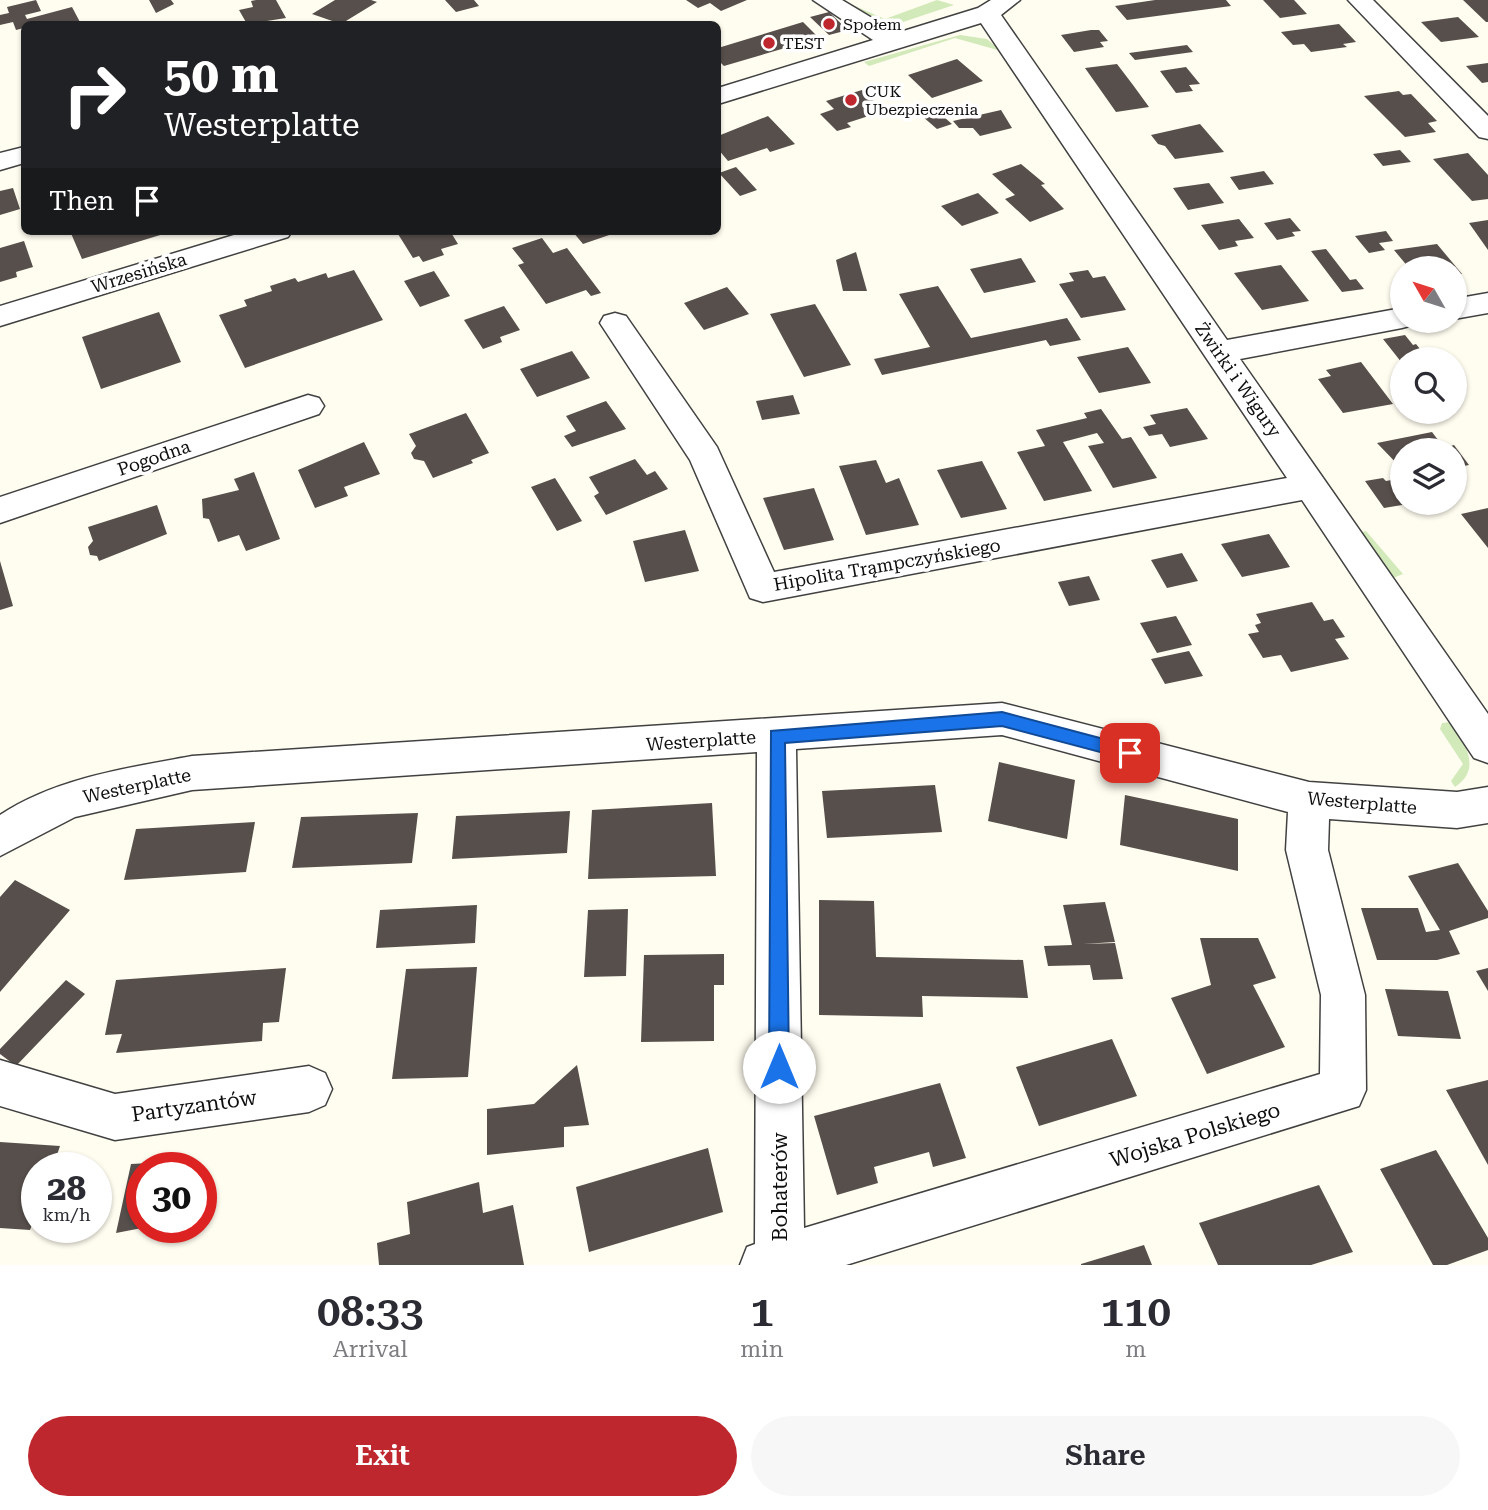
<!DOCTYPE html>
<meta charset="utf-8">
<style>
:root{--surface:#fff;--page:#f7f7f7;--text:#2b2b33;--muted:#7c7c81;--accent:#be272d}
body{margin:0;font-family:"Roboto Serif",serif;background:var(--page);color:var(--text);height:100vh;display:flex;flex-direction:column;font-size:26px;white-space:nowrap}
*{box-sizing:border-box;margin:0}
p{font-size:23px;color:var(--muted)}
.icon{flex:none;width:38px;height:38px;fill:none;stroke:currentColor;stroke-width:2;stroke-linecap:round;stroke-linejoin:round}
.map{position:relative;height:1265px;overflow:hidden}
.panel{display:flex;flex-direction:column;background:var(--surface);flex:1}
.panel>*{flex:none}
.banner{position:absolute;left:21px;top:21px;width:700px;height:214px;border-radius:10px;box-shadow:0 2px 5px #0004;background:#202124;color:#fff;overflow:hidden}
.needle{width:46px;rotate:309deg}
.controls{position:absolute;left:1390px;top:256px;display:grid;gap:14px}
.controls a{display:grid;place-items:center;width:77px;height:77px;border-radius:50%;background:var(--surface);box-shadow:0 2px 5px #0004;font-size:35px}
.speed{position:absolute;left:21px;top:1152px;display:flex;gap:14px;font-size:35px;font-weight:700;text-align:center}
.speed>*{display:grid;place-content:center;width:91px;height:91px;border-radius:50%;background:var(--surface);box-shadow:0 2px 5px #0004;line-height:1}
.speed small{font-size:18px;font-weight:400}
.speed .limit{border:10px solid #d22;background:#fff;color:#111}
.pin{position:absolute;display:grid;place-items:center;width:60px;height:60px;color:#fff;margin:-30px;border-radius:14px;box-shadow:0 4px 10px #0006}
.me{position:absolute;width:77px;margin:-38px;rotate:0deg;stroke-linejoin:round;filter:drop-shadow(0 0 5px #0008)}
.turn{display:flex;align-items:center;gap:24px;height:147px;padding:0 28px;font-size:32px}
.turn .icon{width:91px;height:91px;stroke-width:2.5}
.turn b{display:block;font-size:49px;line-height:60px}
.then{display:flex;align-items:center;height:66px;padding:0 28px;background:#0003;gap:14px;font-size:26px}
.eta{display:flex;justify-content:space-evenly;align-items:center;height:119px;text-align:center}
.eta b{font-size:42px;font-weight:600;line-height:49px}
.cta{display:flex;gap:14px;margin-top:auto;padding:14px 28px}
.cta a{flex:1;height:80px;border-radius:42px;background:var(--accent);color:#fff;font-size:28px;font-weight:600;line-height:80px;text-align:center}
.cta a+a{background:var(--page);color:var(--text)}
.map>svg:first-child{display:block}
.green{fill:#d2e9b9}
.building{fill:#574f4b}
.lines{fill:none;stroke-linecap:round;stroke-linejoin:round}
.minor-casing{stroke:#414141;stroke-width:3}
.minor{fill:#fff;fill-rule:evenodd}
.route{fill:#1a73e8;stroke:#114b97;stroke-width:2}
.poi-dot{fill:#be272d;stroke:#fff;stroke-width:2.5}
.labels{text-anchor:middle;stroke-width:7;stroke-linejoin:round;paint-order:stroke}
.far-poi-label{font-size:16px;fill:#0e0e0e;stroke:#fff;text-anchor:start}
.street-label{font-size:18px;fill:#0e0e0e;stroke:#fff}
.near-street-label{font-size:21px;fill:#0e0e0e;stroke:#fff}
</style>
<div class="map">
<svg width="1488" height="1265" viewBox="0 0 1488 1265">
<rect width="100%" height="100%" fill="#fffcf0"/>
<path class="green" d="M841,0L885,19L937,0L954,5L891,26Z
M960,35L987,39L1001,51L955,38L869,66L864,62Z
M1366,531L1403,574L1393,578L1361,532Z
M1451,722C1464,742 1483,769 1455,787L1451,781L1463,764L1440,729L1442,723Z"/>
<path class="building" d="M36,0L41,11L25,15L27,19L72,7L81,24H24V28L16,30L13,22L0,25V15L9,13L7,7Z
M149,0H171L174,4L156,13Z
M256,0H276L286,18L247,24L239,10L253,7L251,1Z
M335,0H371L377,2L341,24L312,14Z
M445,0H474L479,6L456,12Z
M686,0H747L721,11L710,3L698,8Z
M1155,0H1226L1231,6L1127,20L1115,6Z
M1263,0H1294L1307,14L1280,18Z
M1463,0H1488V22H1486Z
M829,12L848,30L829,35L810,17Z
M1458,17L1479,37L1441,42L1421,22Z
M803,22L819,38L724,66L718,60V48Z
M1339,24L1356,42L1343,44L1347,47L1311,52L1304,44L1293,45L1281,32Z
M1091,30H1099L1108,41L1100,42L1104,47L1074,52L1061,35Z
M1187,45L1193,52L1135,60L1129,53Z
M957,59L983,81L932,98L908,75Z
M1488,63V82L1482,83L1466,66Z
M1117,64L1133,85L1149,107L1116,112L1085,68Z
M1186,67L1200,84L1189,85L1193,91L1176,93L1160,71Z
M862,90L884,111L847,123L851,127L837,131L820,114L834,109L826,101Z
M1399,91L1403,95L1411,94L1437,121L1428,123L1436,132L1405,137L1364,96Z
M930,105L952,124L937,129L915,110Z
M1001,110L1012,128L980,136L973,128H959L953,121Z
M768,116L795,144L770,152L767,148L728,161L718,149V136Z
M1200,124L1224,152L1175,159L1165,146L1158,144L1151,135Z
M1400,150L1411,162L1383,166L1373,154Z
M1468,153L1488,175V199L1472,201L1433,159Z
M1021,164L1045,184L1041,185L1064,209L1030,222L1005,199L1015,195L992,174Z
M736,167L757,190L740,196L719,173Z
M1264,171L1274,184L1239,190L1230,177Z
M1209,183L1224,203L1188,210L1173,188Z
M13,188L20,209L0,215V191Z
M978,193L999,213L962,226L941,206Z
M1290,218L1301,231L1292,232L1295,236L1277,240L1264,223Z
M1239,219L1254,238L1235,241L1238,246L1219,250L1201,225Z
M1488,220V250L1469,223Z
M70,231H170V232L82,259Z
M407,231H450L458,244L441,249L444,255L423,262L419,256L413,258L398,234Z
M613,231L615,233L583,244L573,232Z
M1386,231L1393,241L1379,243L1385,250L1369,253L1355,236Z
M542,238L553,253L567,248L601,293L591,296L586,290L546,304L518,265L524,263L512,248Z
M24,241L33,267L16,272L17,277L0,282V248Z
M1437,244L1462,274L1454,275V268H1409L1394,250Z
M1326,249L1350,280L1356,279L1364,289L1342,292L1311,251Z
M856,252L867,291H843L836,260Z
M1021,258L1036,282L984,293L970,269Z
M1281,265L1309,301L1262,310L1234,273Z
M354,270L383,320L245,368L219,315L247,306L244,300L272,291L270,286L295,278L298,282L326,273L328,278Z
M1088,270L1093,278L1105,276L1126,310L1081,318L1059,284L1074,281L1069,273Z
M434,271L450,296L420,307L404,281Z
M938,286L971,338L1067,318L1081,340L1050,346L1046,340L882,375L874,359L930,347L899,294Z
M727,287L749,314L704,330L684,303Z
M815,304L851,365L804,377L770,314Z
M504,306L520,330L500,337L502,342L483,349L464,320Z
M159,312L181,362L101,389L82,337Z
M1405,335L1413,345L1416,344L1428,359H1402V363L1383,339Z
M1128,347L1151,383L1099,393L1077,357Z
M572,351L590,378L537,397L520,369Z
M1361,362L1393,404L1343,413L1318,379L1331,376L1326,370Z
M793,395L800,414L762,420L756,401Z
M606,401L626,429L572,447L564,436L576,431L566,416Z
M1187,408L1208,439L1170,447L1162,434L1149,436L1143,427L1156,424L1150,415Z
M1101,409L1122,439L1131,437L1157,478L1113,488L1088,446L1104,443L1097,433L1063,442L1092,491L1044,501L1017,452L1045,446L1036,430L1087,418L1084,413Z
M466,413L489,453L471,460L473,463L433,478L424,461L414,459L411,453L416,446L409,434Z
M1432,432L1444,448L1454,445L1469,465L1454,468V450H1402V469L1377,443Z
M364,442L380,474L344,487L348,496L315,508L298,470Z
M635,459L647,475L655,471L668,489L606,515L594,496L599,493L589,477Z
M876,460L886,483L899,478L919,525L866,535L839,466Z
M982,461L1007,509L961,518L937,470Z
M254,472L280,539L246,551L239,535L218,542L209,519L203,518L202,499L239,490L234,479Z
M555,478L582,521L557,531L531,487Z
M1383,478L1386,481L1402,478V502L1408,504L1384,508L1365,481Z
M814,488L834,540L784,550L763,498Z
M157,505L167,534L99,561L97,556L90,555L88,547L93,541L88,527Z
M1488,508V548L1461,514Z
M685,530L699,571L645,582L633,541Z
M1269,534L1290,567L1242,577L1221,544Z
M1182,553L1198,581L1167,588L1151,560Z
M0,561L13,606L0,610Z
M1089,576L1100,600L1069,606L1058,582Z
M1312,602L1324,621L1333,619L1345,637L1335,639L1349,659L1291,672L1281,655L1263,658L1248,634L1259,632L1255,625L1261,623L1256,614Z
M1176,616L1192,645L1157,653L1140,623Z
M1189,651L1203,676L1165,684L1151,659Z
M999,762L1075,780L1067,839L988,821Z
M935,785L942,832L827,838L822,791Z
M1125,795L1238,819V871L1120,845Z
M712,803L716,876L588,879L592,810Z
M570,811L567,853L452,859L456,816Z
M418,813L412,863L292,868L301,817Z
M255,822L246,872L124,880L136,829Z
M1458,863L1488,911V918L1449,931L1460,954L1437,960H1377L1361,908H1418L1426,932L1440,930L1408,876Z
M15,880L70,910L0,992V897Z
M819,900L874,901L876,957L1023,960L1028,998L922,996L923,1017L819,1015Z
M1105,902L1115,942L1083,944L1115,943L1123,979L1093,980L1090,965L1048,966L1044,946L1072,945L1063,905Z
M477,905L475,943L376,948L380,910Z
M628,909L626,976L584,977L588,910Z
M1200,938H1258L1276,978L1253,985L1285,1047L1207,1074L1171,998L1211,985Z
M724,954V985H714V1041L641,1042L644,955Z
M477,967L468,1077L392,1079L406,969Z
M286,968L279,1022L263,1023L262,1041L116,1053L122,1034L105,1035L116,980Z
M1488,968V991L1476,971Z
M66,980L85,994L16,1066L0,1054V1049Z
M1385,989L1448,991L1461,1039L1398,1036Z
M1112,1039L1137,1096L1039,1126L1016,1067Z
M577,1065L589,1125L564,1127V1147L487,1155V1109L534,1104Z
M1488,1080V1165L1446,1090Z
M940,1083L966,1158L933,1167L929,1152L874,1167L878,1183L837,1195L814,1116Z
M0,1142L60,1146L53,1167H37V1212L30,1230L0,1228Z
M708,1148L723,1212L589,1252L576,1187Z
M1436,1150L1488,1238V1250L1447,1265H1433L1380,1169Z
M169,1162L168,1167H142V1228L116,1233L131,1164Z
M479,1182L483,1213L513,1205L524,1265H379L377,1243L410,1234L407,1202Z
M1319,1185L1353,1252L1311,1265H1218L1199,1223Z
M1144,1245L1152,1265H1081V1264Z"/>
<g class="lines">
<defs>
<path id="minor" d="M813,0H842L897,33L978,8L991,0H1020L1001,15L1227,340L1402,308V320H1416L1413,325L1402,328L1240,359L1488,714V763L1474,758L1302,500L763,602L750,598L690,460L600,323L604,316L615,313L626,316L717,447L774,572L1287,478L981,23L718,104V88L873,40Z
M1348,0H1373L1488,116V139L1479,137Z
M24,147V163L0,170V153Z
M247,231H292L288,237L0,326V306Z
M1488,293V313L1454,319V299Z
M308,395L319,398L324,406L319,414L0,523V497Z
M1002,703L1309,782L1457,792L1488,787V823L1457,828L1329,819L1328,850L1365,995L1366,1090L1359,1106L846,1265H740L747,1247L755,1244L757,752L192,790L75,817L0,856V815C56,778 127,768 192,756ZM1002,735L1288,812L1286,850L1321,995L1320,1074L804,1228L796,749Z
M0,1060L115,1094L309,1066L325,1073L332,1089L325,1105L309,1112L115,1140L0,1106Z"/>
</defs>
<use href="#minor" class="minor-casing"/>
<use href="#minor" class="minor"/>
</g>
<path class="route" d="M1002,712L1130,746L1138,753L1130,760L1002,726L785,743L789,1067L786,1074L779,1077L772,1074L769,1067L771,731Z"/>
<g class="poi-dot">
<circle cx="829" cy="24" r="7"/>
<circle cx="769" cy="43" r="7"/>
<circle cx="851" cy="100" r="7"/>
</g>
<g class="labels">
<g class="far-poi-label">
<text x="843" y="30">Społem</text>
<text x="783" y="49">TEST</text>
<text x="865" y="97">CUK<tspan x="865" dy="18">Ubezpieczenia</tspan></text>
</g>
<g class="street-label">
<text transform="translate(139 273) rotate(-17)" y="6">Wrzesińska</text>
<text transform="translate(1238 380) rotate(55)" y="6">Żwirki i Wigury</text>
<text transform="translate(154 458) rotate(-19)" y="6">Pogodna</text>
<text transform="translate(887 565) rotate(-10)" y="6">Hipolita Trąmpczyńskiego</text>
<text transform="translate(701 741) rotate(-4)" y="6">Westerplatte</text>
<text transform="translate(137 786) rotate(-12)" y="6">Westerplatte</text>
<text transform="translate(1362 803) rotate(5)" y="6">Westerplatte</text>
</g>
<g class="near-street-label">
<text transform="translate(194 1106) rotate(-8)" y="7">Partyzantów</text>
<text transform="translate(1195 1135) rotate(-17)" y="7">Wojska Polskiego</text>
<text transform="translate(780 1187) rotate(-90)" y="7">Bohaterów</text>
</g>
</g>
</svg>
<div class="controls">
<a><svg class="needle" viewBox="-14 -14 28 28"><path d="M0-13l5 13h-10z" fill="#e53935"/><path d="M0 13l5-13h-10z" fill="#7c7c81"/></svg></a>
<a><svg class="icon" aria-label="search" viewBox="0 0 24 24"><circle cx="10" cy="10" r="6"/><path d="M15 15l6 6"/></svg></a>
<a><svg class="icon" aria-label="layers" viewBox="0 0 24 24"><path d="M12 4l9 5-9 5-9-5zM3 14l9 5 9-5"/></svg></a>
</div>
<div class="speed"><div>28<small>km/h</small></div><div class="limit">30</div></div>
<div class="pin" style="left:1130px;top:753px;background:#d93025"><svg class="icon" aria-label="arrive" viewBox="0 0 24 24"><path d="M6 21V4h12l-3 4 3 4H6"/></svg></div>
<svg class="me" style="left:779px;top:1067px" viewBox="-20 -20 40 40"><circle r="19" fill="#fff"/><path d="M0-13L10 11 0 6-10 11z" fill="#1a73e8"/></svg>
<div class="banner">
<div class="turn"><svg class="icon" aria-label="right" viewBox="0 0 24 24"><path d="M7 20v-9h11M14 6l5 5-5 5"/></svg><div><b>50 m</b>Westerplatte</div></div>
<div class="then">Then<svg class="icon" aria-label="arrive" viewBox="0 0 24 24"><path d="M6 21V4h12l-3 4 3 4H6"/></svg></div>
</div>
</div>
<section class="panel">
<div class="eta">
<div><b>08:33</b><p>Arrival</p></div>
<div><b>1</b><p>min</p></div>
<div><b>110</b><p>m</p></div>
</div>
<div class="cta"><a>Exit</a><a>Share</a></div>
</section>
